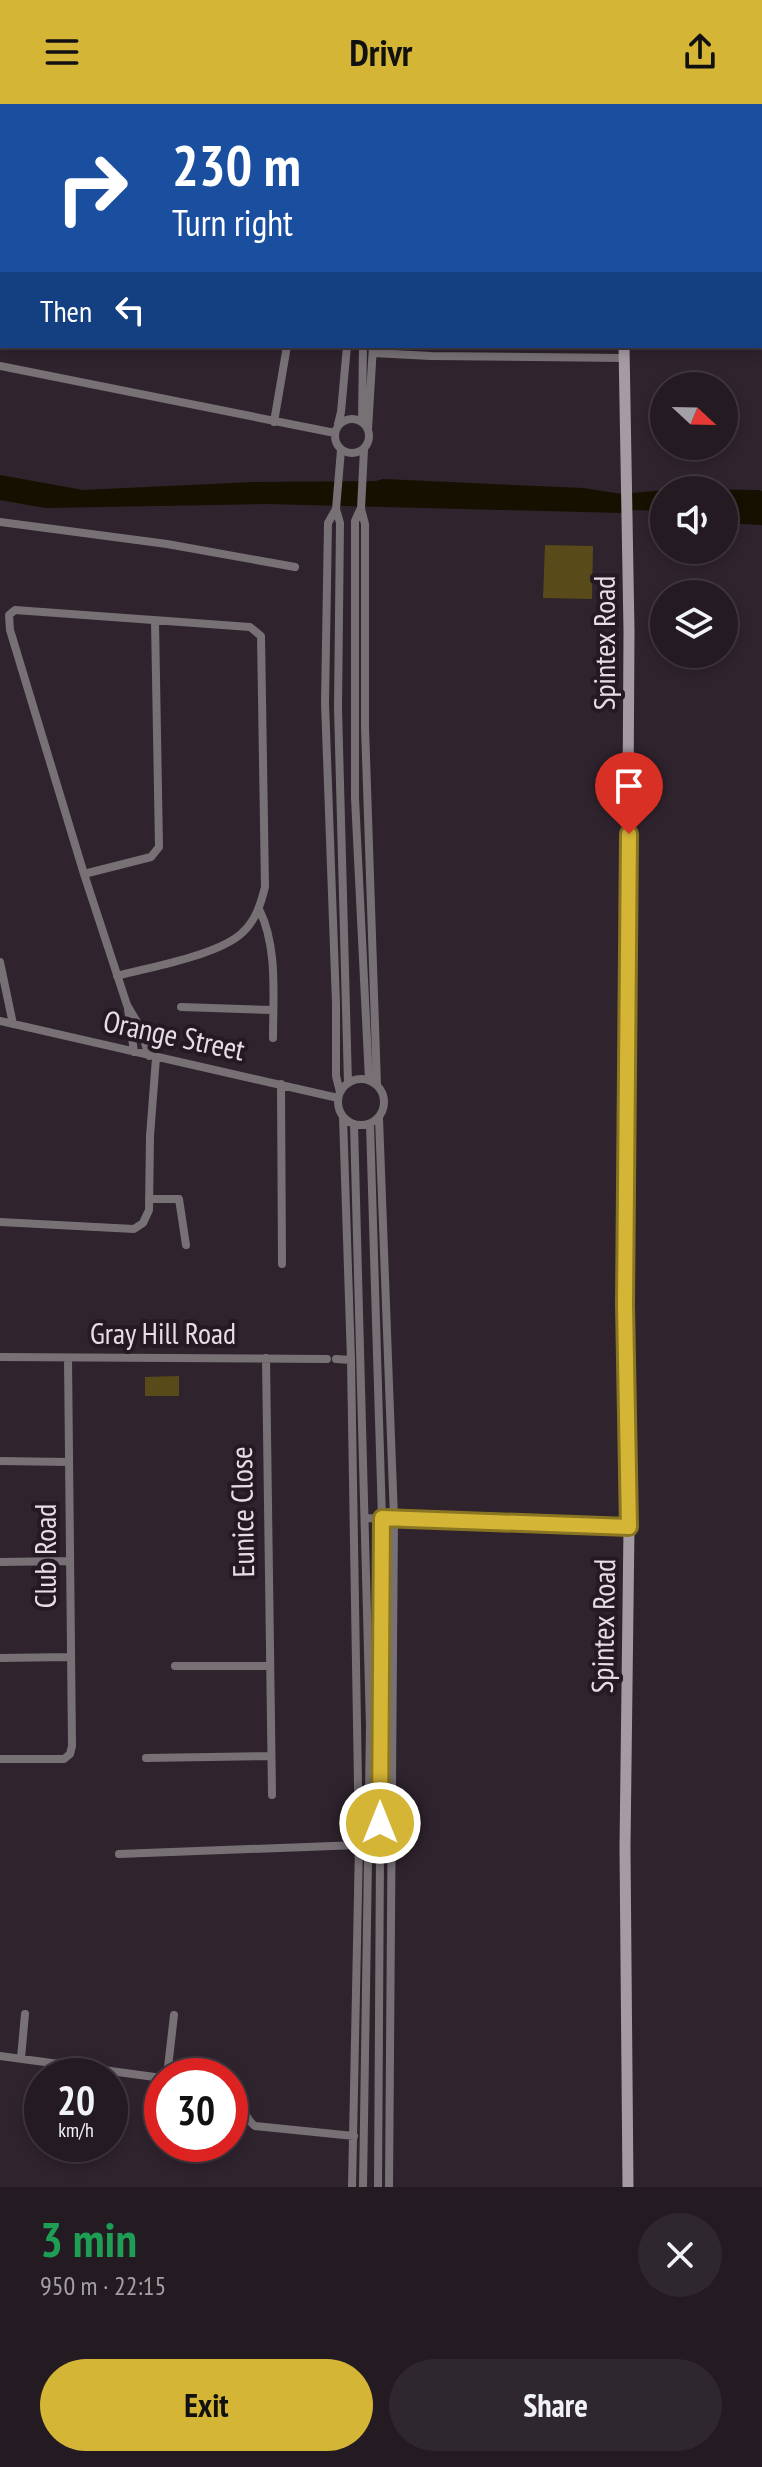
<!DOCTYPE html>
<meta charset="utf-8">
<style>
:root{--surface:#231a22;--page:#2f272f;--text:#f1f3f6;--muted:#a3a1a5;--line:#403840;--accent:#d5b535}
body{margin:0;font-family:"PT Sans Narrow",sans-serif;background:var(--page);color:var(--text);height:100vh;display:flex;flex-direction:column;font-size:30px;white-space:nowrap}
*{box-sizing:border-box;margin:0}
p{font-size:26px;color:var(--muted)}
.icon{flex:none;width:44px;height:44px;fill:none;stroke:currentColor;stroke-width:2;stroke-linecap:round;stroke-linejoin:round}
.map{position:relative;height:2083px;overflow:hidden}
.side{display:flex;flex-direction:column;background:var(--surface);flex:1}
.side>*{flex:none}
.hud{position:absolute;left:0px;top:0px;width:762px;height:244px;box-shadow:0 4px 12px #0003,0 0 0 2px var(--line);background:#1a4fa0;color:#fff;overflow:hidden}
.needle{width:52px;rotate:112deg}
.controls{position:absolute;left:650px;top:268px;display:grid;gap:16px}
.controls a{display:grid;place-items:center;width:88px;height:88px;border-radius:50%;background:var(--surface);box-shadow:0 4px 12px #0003,0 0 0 2px var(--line);font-size:40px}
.speed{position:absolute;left:24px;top:1954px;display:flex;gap:16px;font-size:40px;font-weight:700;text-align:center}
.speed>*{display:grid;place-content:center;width:104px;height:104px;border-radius:50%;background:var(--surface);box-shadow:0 4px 12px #0003,0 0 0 2px var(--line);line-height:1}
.speed small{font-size:20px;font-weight:400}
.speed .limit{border:12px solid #d22;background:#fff;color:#111}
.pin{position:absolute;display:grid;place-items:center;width:68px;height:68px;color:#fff;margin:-82px -34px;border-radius:50% 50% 50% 0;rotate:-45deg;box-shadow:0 0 8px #0007}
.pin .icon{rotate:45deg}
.me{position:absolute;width:88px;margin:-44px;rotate:0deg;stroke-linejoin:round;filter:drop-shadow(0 0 6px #0008)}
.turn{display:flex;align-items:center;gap:28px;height:168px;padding:0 40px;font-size:36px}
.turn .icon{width:104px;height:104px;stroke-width:2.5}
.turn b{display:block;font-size:56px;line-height:68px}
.then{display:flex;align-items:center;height:76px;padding:0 40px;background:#0003;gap:16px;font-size:30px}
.round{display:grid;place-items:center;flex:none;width:84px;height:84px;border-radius:42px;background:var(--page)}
.overview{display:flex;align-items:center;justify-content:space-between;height:136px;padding:0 40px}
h1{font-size:48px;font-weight:700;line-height:60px;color:#1e9e55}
.cta{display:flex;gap:16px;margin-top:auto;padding:16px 40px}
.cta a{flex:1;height:92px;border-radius:48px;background:var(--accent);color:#111;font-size:32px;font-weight:700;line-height:92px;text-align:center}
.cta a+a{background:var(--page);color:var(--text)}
header{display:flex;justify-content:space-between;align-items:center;height:104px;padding:0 40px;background:var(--accent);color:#111;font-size:36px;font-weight:700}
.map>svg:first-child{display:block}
.green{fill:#584b19}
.water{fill:#161000}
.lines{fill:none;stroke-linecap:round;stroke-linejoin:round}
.minor{stroke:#777176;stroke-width:8}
.secondary{stroke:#a59ba3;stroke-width:11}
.route-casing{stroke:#8a7622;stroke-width:20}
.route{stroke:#d5b535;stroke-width:14}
.labels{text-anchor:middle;stroke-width:8;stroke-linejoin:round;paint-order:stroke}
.street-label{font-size:30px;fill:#e6dee4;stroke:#251a23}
</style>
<header><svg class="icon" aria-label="menu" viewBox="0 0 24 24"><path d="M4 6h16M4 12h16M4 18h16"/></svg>Drivr<svg class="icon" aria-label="share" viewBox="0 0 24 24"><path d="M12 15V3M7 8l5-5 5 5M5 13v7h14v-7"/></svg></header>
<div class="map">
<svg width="762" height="2083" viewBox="0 0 762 2083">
<rect width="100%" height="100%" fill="#2f232d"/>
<path class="green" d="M545,441L593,442L592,495L543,494Z
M179,1272V1292H145V1273Z"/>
<path class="water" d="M0,371L83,386L253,378L376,377L383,375L583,384L622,390L674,385L758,386L762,387V421L724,419V386H664V407L635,406L622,409L266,400L45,404L0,396Z"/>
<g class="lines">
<path class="minor" d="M35,2L36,0
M294,2V0
M351,2V0
M370,2V0
M382,2V0
M0,141L2,133
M373,249L431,252L624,254
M0,262L335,329
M335 332a17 17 0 1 1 34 0a17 17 0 1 1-34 0Z
M274,318L287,242
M362,318L363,242
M338,320L341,308L347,242
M368,325L373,242
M364,345L361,405L365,420V623L377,981
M341,346L336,405L340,419L338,604L348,979
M336,405L328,419L325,599L336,899V972L340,988
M360,406L355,417V694L369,976
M0,418L167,440L295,463
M84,770L151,753L159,743L155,517
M259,805C278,843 273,892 273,934
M0,858L13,920
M117,872C150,863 220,851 243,828C256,816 261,799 265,783L261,532L250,523L15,506L9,511L10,526L84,770L127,901L140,923L149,952
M181,903L273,906
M128,905L134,948
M0,917L338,994
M338 998a23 23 0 1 1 46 0a23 23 0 1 1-46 0Z
M281,980L282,1160
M343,1013L351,1256L359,1741L352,2083
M379,1014L394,1414L389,2083
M354,1020L370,1622L363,2083
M370,1020L382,1414L378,2083
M149,1095H179L186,1141
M0,1118L134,1125L143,1119L149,1106L150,1032L156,954
M0,1253L327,1255
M266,1254L272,1691
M336,1255L351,1256
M0,1357L69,1358
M366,1414L629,1423
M0,1458L70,1457
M0,1554L70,1553
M175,1562H269
M146,1654L271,1652
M0,1655H64L70,1650L72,1642L68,1254
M119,1750L359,1741
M0,1952L162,1974
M21,1954L25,1910
M167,1972L174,1911
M230,1996C246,1999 243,2014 255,2022L354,2032"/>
<path class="secondary" d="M621,0V2
M624,242L629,527L625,1200L629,1423L625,1743L628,2083"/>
</g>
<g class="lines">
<defs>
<path id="route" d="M380,1719L382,1414L629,1423L625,1200L629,730"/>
</defs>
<use href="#route" class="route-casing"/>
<use href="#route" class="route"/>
</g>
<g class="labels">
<g class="street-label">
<text transform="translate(605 539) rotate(-90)" y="10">Spintex Road</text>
<text transform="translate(174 932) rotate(12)" y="10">Orange Street</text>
<text x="163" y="1240">Gray Hill Road</text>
<text transform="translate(243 1408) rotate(-91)" y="10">Eunice Close</text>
<text transform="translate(46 1452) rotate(-90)" y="10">Club Road</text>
<text transform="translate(604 1522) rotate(-89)" y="10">Spintex Road</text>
</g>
</g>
</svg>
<div class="controls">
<a><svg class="needle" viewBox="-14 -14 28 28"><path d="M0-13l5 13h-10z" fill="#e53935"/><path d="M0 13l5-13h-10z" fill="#a3a1a5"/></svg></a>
<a><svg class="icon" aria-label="sound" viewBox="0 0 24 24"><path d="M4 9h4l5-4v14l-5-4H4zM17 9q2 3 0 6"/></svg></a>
<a><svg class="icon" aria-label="layers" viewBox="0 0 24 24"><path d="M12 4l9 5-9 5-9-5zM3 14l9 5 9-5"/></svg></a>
</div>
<div class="speed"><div>20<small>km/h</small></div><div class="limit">30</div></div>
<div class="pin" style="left:629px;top:730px;background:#d93025"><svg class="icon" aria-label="arrive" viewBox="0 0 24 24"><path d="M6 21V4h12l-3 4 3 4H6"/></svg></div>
<svg class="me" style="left:380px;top:1719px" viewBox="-20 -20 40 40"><circle r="17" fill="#d5b535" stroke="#fff" stroke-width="3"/><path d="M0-11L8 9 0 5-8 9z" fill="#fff"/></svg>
<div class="hud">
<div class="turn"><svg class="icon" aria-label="right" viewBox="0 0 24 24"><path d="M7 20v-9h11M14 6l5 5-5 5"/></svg><div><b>230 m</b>Turn right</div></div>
<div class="then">Then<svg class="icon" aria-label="left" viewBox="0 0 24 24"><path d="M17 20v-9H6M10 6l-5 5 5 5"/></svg></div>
</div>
</div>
<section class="side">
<div class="overview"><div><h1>3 min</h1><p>950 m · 22:15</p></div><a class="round"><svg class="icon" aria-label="close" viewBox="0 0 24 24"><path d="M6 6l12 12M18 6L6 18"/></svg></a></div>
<div class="cta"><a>Exit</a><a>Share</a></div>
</section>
